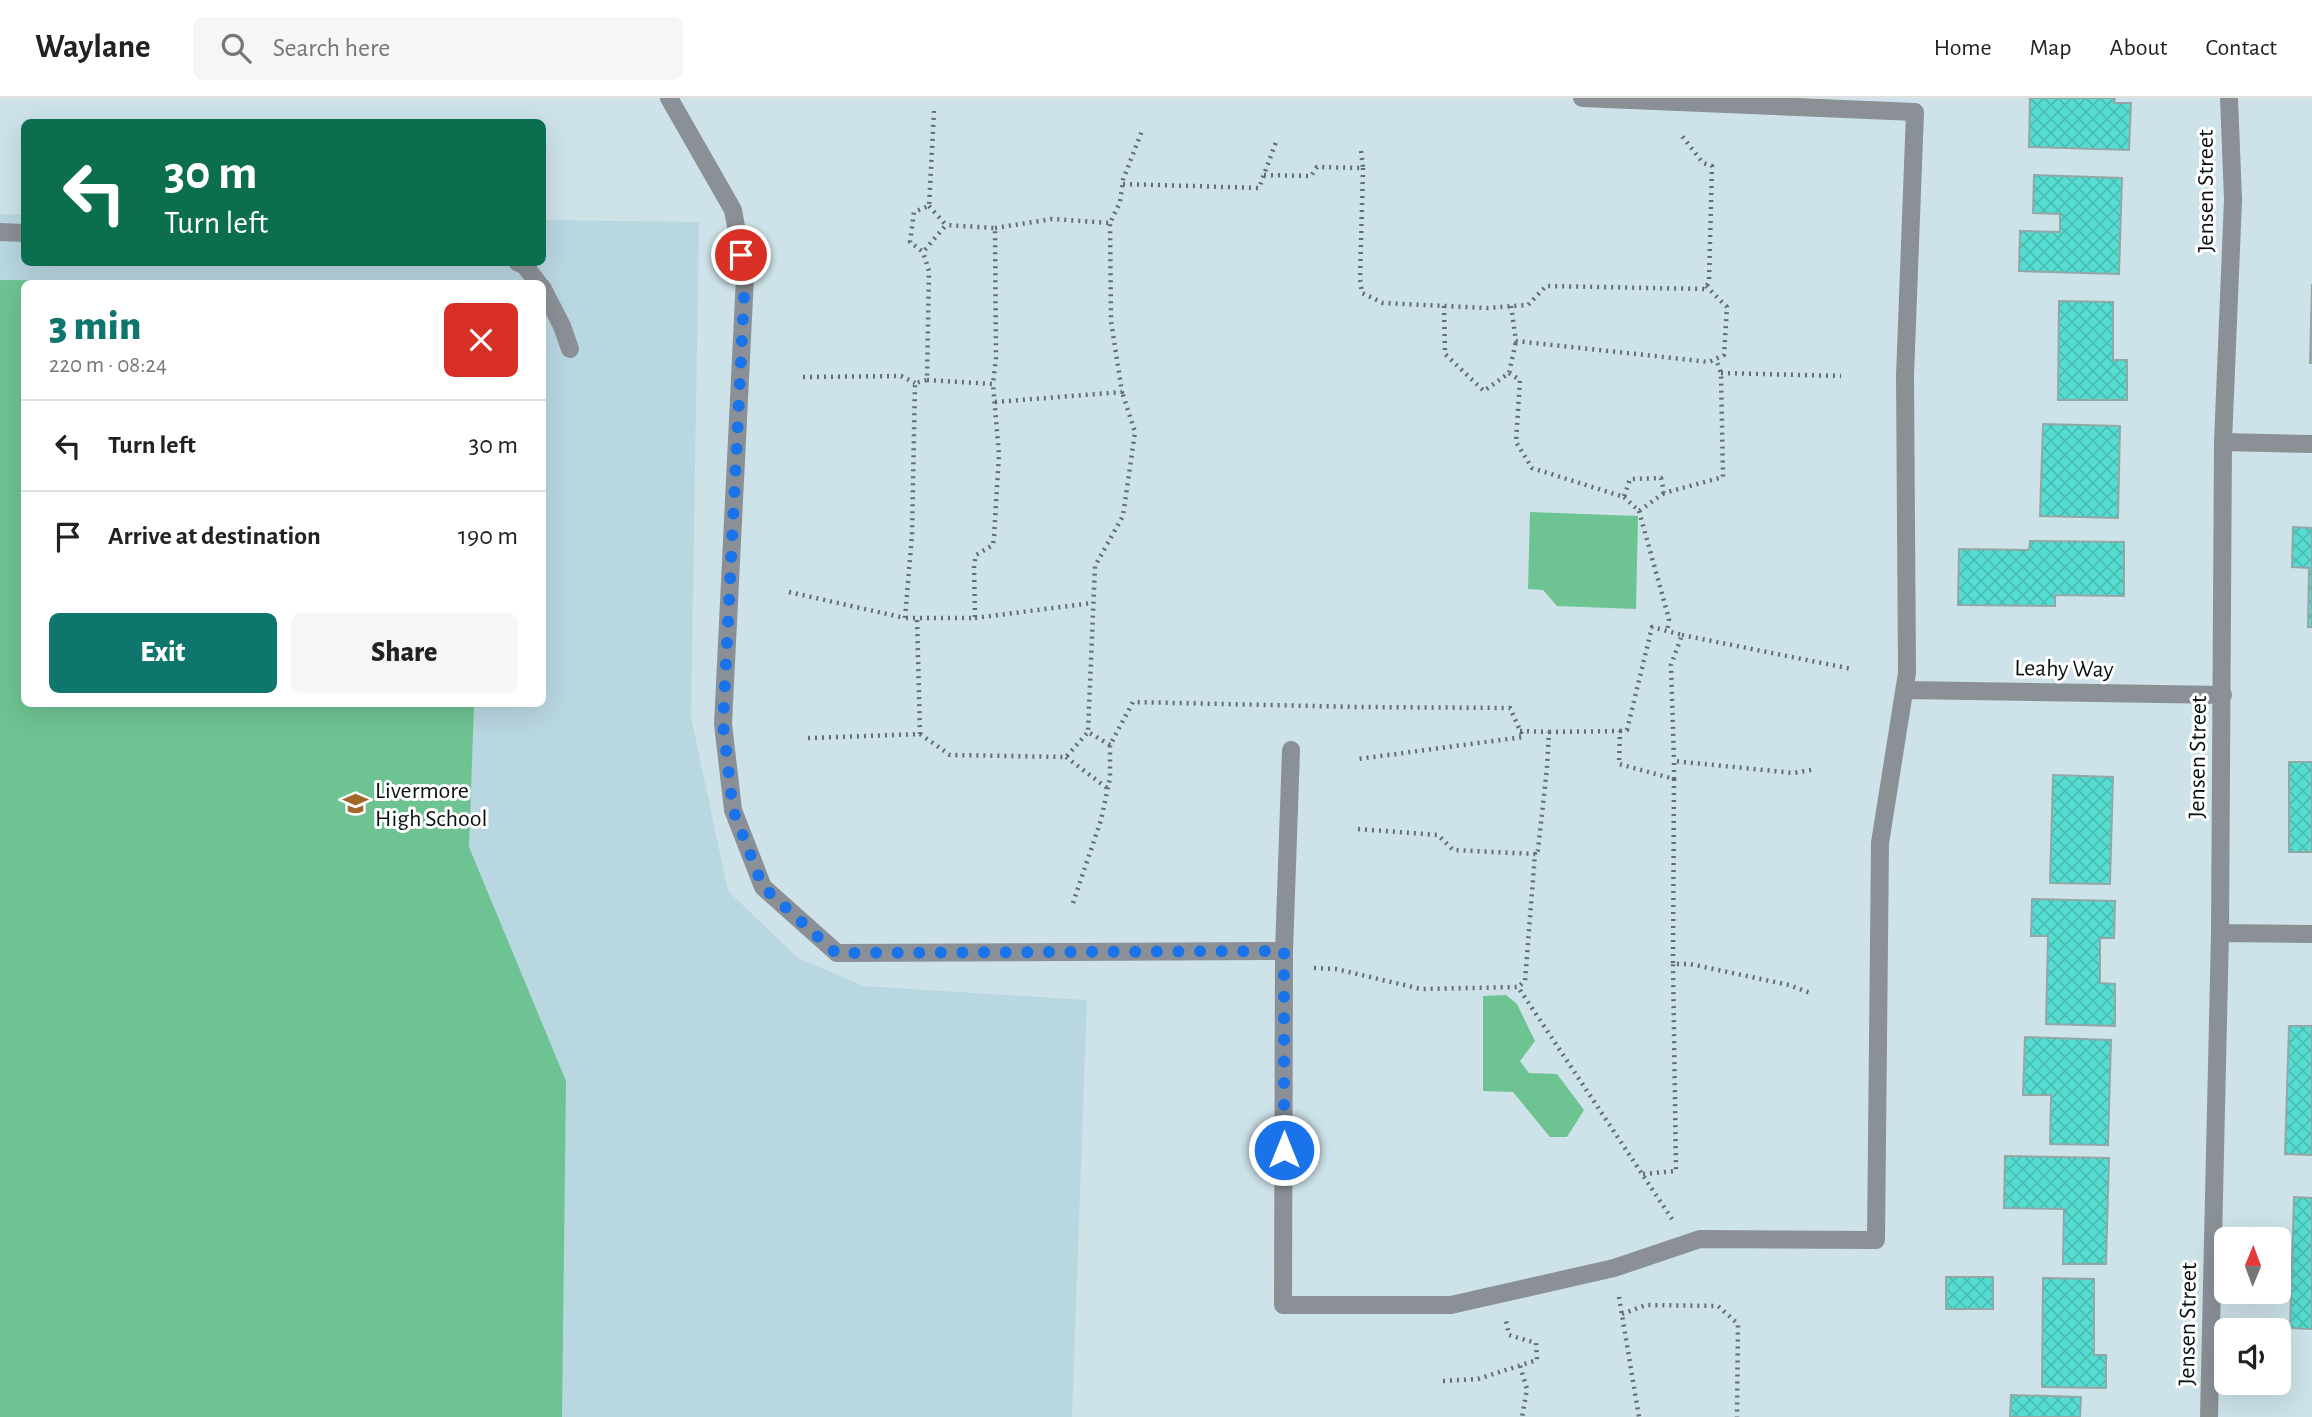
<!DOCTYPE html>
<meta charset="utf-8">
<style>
:root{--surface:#fff;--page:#f6f6f6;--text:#222;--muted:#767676;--line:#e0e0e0;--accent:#0f766e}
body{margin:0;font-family:"Alegreya Sans",sans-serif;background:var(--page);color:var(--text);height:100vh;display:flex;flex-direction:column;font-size:26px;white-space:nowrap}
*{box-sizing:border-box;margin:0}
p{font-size:23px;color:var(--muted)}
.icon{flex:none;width:38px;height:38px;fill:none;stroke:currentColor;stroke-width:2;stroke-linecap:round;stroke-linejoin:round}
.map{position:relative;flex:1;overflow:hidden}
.sheet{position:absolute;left:21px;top:182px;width:525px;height:427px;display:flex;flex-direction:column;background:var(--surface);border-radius:10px;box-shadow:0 7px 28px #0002}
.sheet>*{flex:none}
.banner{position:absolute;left:21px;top:21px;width:525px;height:147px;border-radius:10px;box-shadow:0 7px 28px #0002;background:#0b6e4f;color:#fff;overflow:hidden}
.needle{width:46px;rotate:1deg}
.fabs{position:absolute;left:2214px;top:1129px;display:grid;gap:14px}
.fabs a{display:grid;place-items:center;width:77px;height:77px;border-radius:10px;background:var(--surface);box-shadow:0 7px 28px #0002;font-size:35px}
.pin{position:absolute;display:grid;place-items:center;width:60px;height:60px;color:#fff;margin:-30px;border:4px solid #fff;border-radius:50%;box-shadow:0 2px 7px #0007}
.me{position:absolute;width:77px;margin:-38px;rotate:0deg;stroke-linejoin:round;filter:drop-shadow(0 0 5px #0008)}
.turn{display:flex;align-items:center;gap:24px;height:147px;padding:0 28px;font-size:32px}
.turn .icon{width:91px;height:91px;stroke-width:2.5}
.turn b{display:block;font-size:49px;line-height:60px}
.round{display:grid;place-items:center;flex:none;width:74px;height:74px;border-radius:10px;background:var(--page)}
.headline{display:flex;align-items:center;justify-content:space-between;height:119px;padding:0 28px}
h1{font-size:42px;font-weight:800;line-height:52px;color:var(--accent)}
.cta{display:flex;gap:14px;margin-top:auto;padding:14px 28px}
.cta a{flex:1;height:80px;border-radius:10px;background:var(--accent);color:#fff;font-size:28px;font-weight:800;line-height:80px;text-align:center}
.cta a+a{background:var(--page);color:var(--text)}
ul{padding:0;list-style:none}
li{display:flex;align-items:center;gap:21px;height:91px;padding:0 28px;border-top:2px solid var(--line)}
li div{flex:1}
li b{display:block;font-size:26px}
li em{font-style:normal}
header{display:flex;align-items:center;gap:42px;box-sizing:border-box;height:98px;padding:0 35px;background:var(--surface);border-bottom:2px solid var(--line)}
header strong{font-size:33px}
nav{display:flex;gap:38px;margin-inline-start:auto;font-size:24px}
.search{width:490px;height:63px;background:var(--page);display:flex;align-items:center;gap:18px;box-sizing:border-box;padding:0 24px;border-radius:10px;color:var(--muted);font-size:26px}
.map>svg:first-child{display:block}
.built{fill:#b9d7e1;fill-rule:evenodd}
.park{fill:#6ec392}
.building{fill:url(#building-cross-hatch);stroke:#93a8a6;stroke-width:2}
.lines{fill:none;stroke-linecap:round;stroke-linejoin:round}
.path{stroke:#616f73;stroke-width:4.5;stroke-dasharray:2 5;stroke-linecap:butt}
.minor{stroke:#8a9096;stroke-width:18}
.route{stroke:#1a73e8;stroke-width:12;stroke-dasharray:0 21.6}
.labels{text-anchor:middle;stroke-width:6;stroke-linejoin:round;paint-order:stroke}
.street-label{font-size:24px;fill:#091012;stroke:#fff}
.poi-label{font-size:24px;fill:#091012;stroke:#fff;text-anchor:start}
</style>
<header>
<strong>Waylane</strong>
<div class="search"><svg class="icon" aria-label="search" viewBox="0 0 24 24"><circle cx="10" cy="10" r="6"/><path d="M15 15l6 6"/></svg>Search here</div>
<nav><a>Home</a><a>Map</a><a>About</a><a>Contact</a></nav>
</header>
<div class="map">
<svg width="2312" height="1319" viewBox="0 0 2312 1319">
<defs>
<pattern id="building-cross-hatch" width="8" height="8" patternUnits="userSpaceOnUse" patternTransform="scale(1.75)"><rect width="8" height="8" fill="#56ddd2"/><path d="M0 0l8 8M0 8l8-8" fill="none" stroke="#4abdb3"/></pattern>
</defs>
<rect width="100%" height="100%" fill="#cde3e9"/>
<path class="built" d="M0,116L24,117V164H542L543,122L699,124L691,619L728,793L798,860L864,888L1087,902L1072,1319H0ZM24,186H542V606H24Z"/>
<path class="park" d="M0,182L466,185L24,186V606H474L469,749L566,983L562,1319H0Z
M1530,414L1638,418L1636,511L1557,508L1543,492L1528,491Z
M1506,897L1517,906L1535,943L1520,963L1529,975L1557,976L1584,1012L1567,1039H1550L1513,994L1483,993V898Z"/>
<path class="building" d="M2030,0H2115L2114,5H2131L2129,52L2029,49Z
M2034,77L2122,80L2119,176L2019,173L2020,133L2060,134V116L2033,115Z
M2312,186V265H2310Z
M2059,203L2113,204V262H2127V302H2058Z
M2043,326L2120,328L2118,420L2040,418Z
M2293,429L2312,430V529H2308L2309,470L2292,469Z
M2030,443L2124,444V498L2055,497V508L1958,507L1959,451L2029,452Z
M2289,664H2312V754H2289Z
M2053,677L2113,679L2110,786L2050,785Z
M2032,801L2115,803L2114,840H2100V885L2115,886V928L2046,926L2048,838H2031Z
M2289,928H2312V1057L2285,1056Z
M2025,939L2111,942L2108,1047L2050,1046L2051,997H2023Z
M2005,1058L2109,1060L2106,1166H2063L2064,1111L2004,1110Z
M2294,1099L2312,1100V1231L2290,1230Z
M1946,1179H1993V1211H1946Z
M2043,1180L2094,1181V1257H2106V1290L2042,1289Z
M2011,1297L2081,1299L2080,1319H2010Z"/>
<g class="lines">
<path class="path" d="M1363,70L1360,181L1362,195L1383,205L1487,210L1528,207L1546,188L1705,191L1709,184L1712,68L1703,65L1682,38
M1264,77L1311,78L1317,69L1363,70L1361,52
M1123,86L1259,90L1276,44
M929,108L946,127L923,154L910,144L914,114L929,108L934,13
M995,130L1052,121L1110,125L1120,104L1123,82L1143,30
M1444,208L1445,256L1484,293L1509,275L1516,243
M1511,208L1516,243L1709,264L1724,257L1727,209L1706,188
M1509,275L1520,282L1516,344L1532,370L1624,399L1630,381L1661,380L1664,395L1723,379L1721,275L1716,261
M1721,275L1841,278
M803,279L901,278L915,285
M927,282L993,286L996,260L995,130L946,127
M995,304L1122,294L1111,223L1110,125
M1624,399L1639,413L1664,395
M1639,413L1669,521L1667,534
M789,494L905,520L912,437L915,285L927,282L929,173L923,154
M906,520H975L974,467L976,457L993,447L994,439L999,357L993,286
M975,520L1092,505
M1682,537L1852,571
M1520,633L1549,634L1547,670L1538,752L1535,756
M1620,633L1627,632L1652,529L1682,537L1671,567L1674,663
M1549,634L1620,633L1619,666L1674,681L1673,866H1690L1789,887L1810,895
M920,636L950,657L1066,659L1088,634
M808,640L920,636L917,520
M1110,647L1088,634L1095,468L1123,418L1135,334L1122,294
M1066,659L1107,690
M1674,681V663L1794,675L1816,671
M1358,731L1438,737L1453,752L1535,756L1525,883L1518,889
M1073,805L1101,722L1110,680V647L1133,604L1359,609L1510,610L1523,639L1358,661
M1314,870L1336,871L1421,891L1518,889L1672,1121
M1643,1076L1676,1073L1673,866
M1619,1199L1639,1319
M1622,1216L1646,1207L1718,1208L1738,1226L1737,1319
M1520,1268L1527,1291L1522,1319
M1443,1283L1478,1281L1537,1262L1536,1245L1509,1237L1506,1223"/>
<path class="minor" d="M669,0L733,112L745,179L723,626L733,712L763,789L837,855L1284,853L1283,1207H1451L1614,1170L1700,1141L1876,1142L1880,745L1907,575L1905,278L1915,14L1582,0
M0,134L24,135
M517,164L525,168L539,186
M542,189L562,228L570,251
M2223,344L2312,346
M1905,592L2223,597
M2220,835L2312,836
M1284,853L1291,652
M2209,1319L2220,835L2223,344L2233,102L2229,0"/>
</g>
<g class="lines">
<path class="route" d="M741,157L745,179L723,626L733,712L763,789L836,855L1284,853V1052"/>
</g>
<defs>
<symbol id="school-bare" viewBox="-9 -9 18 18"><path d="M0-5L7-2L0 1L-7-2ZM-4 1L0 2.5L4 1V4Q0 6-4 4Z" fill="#a36829" stroke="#fff" stroke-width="2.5" paint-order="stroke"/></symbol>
</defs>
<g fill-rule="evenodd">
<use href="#school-bare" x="338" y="688" width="35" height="35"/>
</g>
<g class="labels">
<g class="street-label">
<text transform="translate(2205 93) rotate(-90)" y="8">Jensen Street</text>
<text transform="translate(2064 570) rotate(1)" y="8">Leahy Way</text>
<text transform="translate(2197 659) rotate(-89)" y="8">Jensen Street</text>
<text transform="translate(2187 1226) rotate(-89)" y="8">Jensen Street</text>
</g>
<g class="poi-label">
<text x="375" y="700">Livermore<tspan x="375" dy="28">High School</tspan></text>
</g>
</g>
</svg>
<div class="fabs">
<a><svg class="needle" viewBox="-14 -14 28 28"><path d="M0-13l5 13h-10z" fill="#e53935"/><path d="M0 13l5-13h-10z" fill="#767676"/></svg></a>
<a><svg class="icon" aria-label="sound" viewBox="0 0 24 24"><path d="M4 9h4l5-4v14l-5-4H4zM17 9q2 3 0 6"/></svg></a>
</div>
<div class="pin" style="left:741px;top:157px;background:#d93025"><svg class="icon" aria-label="arrive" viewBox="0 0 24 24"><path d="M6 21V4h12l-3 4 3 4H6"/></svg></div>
<svg class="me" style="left:1284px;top:1052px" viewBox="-20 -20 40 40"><circle r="17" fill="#1a73e8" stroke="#fff" stroke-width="3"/><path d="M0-11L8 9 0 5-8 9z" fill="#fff"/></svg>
<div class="banner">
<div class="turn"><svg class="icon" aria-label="left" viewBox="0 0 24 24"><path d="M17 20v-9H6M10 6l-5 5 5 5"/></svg><div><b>30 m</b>Turn left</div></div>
</div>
<section class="sheet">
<div class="headline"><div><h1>3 min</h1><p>220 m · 08:24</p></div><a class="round" style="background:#d93025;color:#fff"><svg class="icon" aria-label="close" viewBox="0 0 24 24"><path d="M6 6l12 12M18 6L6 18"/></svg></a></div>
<ul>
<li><svg class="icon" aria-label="left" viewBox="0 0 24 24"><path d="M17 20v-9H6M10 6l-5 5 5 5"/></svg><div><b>Turn left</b></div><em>30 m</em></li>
<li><svg class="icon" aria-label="arrive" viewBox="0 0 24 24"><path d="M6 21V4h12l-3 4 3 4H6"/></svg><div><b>Arrive at destination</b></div><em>190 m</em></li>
</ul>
<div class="cta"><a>Exit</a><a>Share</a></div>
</section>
</div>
